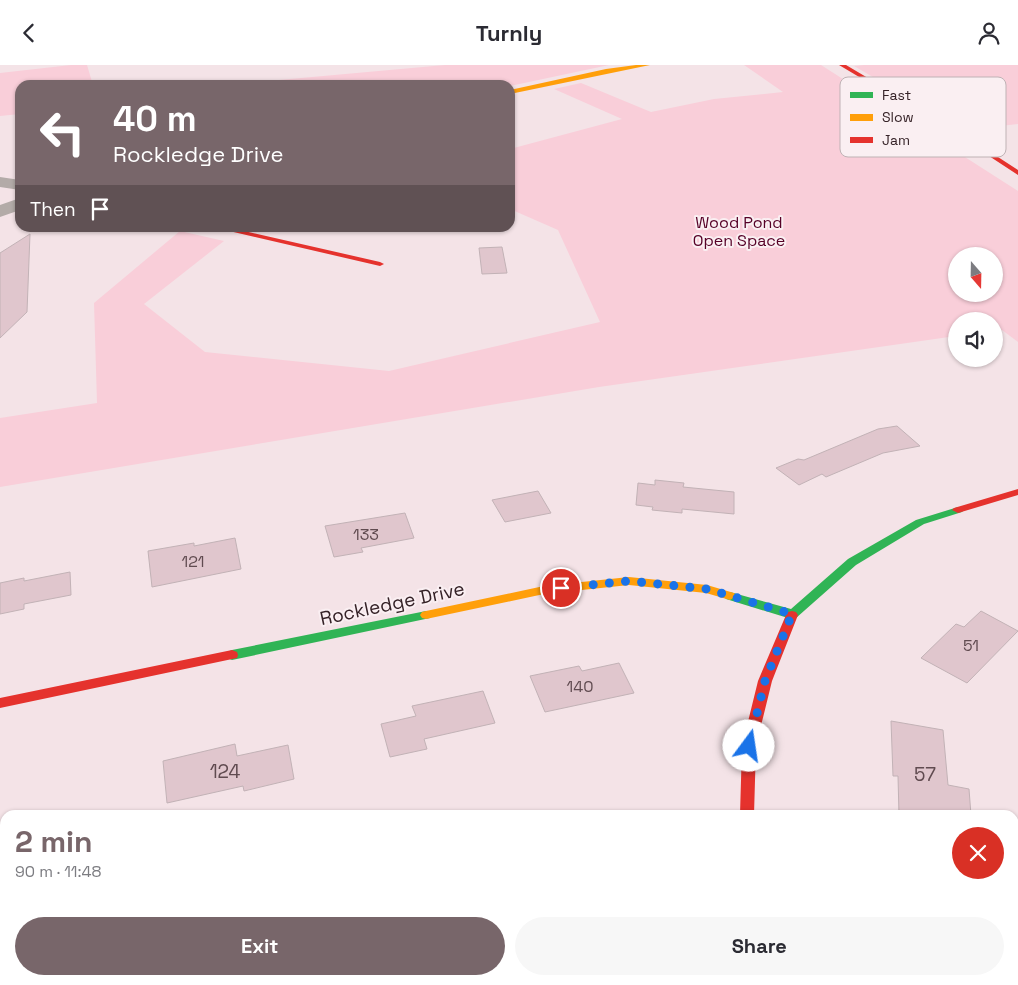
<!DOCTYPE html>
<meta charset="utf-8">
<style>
:root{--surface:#fff;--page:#f7f7f7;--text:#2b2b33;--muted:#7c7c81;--accent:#78666a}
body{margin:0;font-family:"Space Grotesk",sans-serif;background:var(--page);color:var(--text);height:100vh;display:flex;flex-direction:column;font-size:19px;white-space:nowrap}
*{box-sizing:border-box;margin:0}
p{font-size:16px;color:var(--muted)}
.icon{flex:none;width:28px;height:28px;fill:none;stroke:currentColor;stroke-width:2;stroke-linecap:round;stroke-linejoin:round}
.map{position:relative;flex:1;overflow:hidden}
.drawer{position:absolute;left:0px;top:745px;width:1019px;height:175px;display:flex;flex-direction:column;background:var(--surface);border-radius:15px 15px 0 0;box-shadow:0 1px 4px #0004}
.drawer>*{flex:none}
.top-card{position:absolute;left:15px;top:15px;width:500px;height:152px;border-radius:15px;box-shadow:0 1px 4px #0004;background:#78666a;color:#fff;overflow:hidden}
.needle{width:32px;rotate:160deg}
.fabs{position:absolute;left:948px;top:182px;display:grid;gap:10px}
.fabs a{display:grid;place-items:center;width:55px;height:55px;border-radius:50%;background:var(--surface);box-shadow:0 1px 4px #0004;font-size:25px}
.pin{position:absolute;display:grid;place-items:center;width:42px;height:42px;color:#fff;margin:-21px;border:2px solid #fff;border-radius:50%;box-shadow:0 1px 5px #0007}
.me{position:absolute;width:55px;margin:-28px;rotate:14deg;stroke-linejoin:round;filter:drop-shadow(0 0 4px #0008)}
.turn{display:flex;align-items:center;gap:18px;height:105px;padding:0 15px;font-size:22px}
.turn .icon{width:65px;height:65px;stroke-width:2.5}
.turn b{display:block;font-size:35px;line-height:42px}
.then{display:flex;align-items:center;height:48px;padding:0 15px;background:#0003;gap:10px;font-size:19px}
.round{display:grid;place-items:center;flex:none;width:52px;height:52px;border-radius:26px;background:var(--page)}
.overview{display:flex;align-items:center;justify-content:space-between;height:85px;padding:0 15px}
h1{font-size:30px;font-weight:600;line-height:38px;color:var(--accent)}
.primary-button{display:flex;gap:10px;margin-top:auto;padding:10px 15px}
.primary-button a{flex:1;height:58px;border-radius:30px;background:var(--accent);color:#fff;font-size:20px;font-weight:600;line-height:58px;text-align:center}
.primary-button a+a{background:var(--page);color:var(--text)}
header{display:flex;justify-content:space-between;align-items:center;height:65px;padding:0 15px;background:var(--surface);font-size:22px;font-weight:600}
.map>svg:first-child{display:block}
.green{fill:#f9ced9;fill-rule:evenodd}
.building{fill:#e0c6cd;stroke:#c2b2b6}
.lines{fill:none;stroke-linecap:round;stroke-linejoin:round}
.street{fill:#b3aba8;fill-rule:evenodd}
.fast{fill:#30b455;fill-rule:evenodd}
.slow{fill:#ff9f0a;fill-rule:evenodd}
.jam{fill:#e5322d;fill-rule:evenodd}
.route{stroke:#1a73e8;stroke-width:9;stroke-dasharray:0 16.2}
.labels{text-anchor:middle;stroke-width:4;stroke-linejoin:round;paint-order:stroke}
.far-park-label{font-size:16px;fill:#560127;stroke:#faeff2}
.number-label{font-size:16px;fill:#604b50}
.street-label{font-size:19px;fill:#352227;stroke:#faeff2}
.near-number-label{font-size:19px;fill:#604b50}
.key{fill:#faeff2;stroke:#bfb2b5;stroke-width:1}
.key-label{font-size:14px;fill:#352227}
</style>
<header><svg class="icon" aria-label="back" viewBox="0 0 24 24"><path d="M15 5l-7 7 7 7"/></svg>Turnly<svg class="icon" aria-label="person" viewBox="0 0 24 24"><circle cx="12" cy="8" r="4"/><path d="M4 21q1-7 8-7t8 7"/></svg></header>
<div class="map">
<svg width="1018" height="920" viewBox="0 0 1018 920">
<rect width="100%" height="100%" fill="#f4e3e7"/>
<path class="green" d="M71,0H87L93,20H20V49L0,51V8Z
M445,0H609L510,21L222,20Z
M744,0H821L1018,126V277L1002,265L994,266V256H956V271L599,322L0,422V353L97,338L94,238L180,166L224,176L144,239L205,287L389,306L600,257L558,165L510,144V84L622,54L554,24L581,18L651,47L714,34L783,27ZM956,191H994V229H956Z
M864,0H1018V59L964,65L854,1Z
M227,915H277L278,920H210Z"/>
<path class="building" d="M30,169L27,247L0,273V188Z
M502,182L507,208L482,209L479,183Z
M897,361L920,381L883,388L826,412L822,409L799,420L776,403L798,394L804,395L878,364Z
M655,415L684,418L683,422L734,427V449L682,444V448L652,445L653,442L636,440L638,418L655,420Z
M538,426L551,448L505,457L492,435Z
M405,448L414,473L361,483L363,487L334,492L325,461Z
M235,473L241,504L152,522L148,486L194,478V481Z
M70,507L71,530L24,539V544L0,549V518L24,513V516Z
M981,546L1018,566L967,618L921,593L956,559L964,562Z
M619,598L634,628L545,647L530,611L579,601L582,606Z
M483,626L495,658L424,674L427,684L390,692L381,659L416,651L412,641Z
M891,656L943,665L948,720L969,724L971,750H899L898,711H893Z
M235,679L237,691L288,680L294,714L244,726L243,721L167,738L163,696Z"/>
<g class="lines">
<path class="street" d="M0,112L20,115V125L0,122Z
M20,133V145L0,152V140Z"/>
<path class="fast" d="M958,442L964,445L962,447L924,459L856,500L796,553H788L726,534L724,531L730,527L791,544L848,494L916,455Z
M426,546L430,547L432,550L430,553L232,595L227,593L226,590L227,587L232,585Z"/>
<path class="slow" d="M636,0H650L510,29V25L606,4Z
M629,512L707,520L734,528L736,531L730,535L706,528L629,520L544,529L426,554L422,553L420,550L422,547L426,546L544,521Z"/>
<path class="jam" d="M839,0H846L964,70L1018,105V110L960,72Z
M212,162H227L380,197L384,199L380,201Z
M1018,424V430L958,448L952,445L954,443Z
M792,546L796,547L798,550L772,616L756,681L754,750H740L742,681L758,616L786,550L788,547Z
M232,585L237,587L238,590L237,593L0,643V633Z"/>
</g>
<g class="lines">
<path class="route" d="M561,523L629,516L707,524L792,549L765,616L749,681"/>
</g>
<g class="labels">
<g class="far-park-label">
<text x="739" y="163">Wood Pond<tspan x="739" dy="18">Open Space</tspan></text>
</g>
<g class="number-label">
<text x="366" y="475">133</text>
<text x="193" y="502">121</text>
<text x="971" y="586">51</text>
<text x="580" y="627">140</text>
</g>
<g class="street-label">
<text transform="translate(392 538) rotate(-12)" y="7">Rockledge Drive</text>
</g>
<g class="near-number-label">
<text x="225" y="713">124</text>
<text x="925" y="716">57</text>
</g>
</g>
<rect x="840" y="12" width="166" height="80" rx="8" class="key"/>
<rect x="850" y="27" width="23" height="6" fill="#30b455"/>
<rect x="850" y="49" width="23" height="7" fill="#ff9f0a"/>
<rect x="850" y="72" width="23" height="6" fill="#e5322d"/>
<g class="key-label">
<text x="882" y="35">Fast</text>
<text x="882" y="57">Slow</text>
<text x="882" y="80">Jam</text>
</g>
</svg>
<div class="fabs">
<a><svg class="needle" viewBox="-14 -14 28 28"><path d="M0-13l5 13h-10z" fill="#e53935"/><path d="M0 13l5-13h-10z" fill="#7c7c81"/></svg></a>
<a><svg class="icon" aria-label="sound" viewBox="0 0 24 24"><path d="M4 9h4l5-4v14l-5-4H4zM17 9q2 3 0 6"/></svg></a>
</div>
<div class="pin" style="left:561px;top:523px;background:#d93025"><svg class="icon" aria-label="arrive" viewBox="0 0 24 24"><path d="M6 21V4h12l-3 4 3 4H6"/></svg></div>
<svg class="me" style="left:749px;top:681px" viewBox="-20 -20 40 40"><circle r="19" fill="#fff"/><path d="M0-13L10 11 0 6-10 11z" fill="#1a73e8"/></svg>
<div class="top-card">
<div class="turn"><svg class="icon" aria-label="left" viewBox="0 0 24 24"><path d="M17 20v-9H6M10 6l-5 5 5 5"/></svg><div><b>40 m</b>Rockledge Drive</div></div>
<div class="then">Then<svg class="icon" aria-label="arrive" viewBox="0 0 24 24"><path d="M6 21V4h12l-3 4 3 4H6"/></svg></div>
</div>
<section class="drawer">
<div class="overview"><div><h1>2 min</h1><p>90 m · 11:48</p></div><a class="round" style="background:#d93025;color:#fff"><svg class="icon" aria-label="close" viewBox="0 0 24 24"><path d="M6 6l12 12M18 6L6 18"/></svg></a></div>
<div class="primary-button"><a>Exit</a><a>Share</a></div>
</section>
</div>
